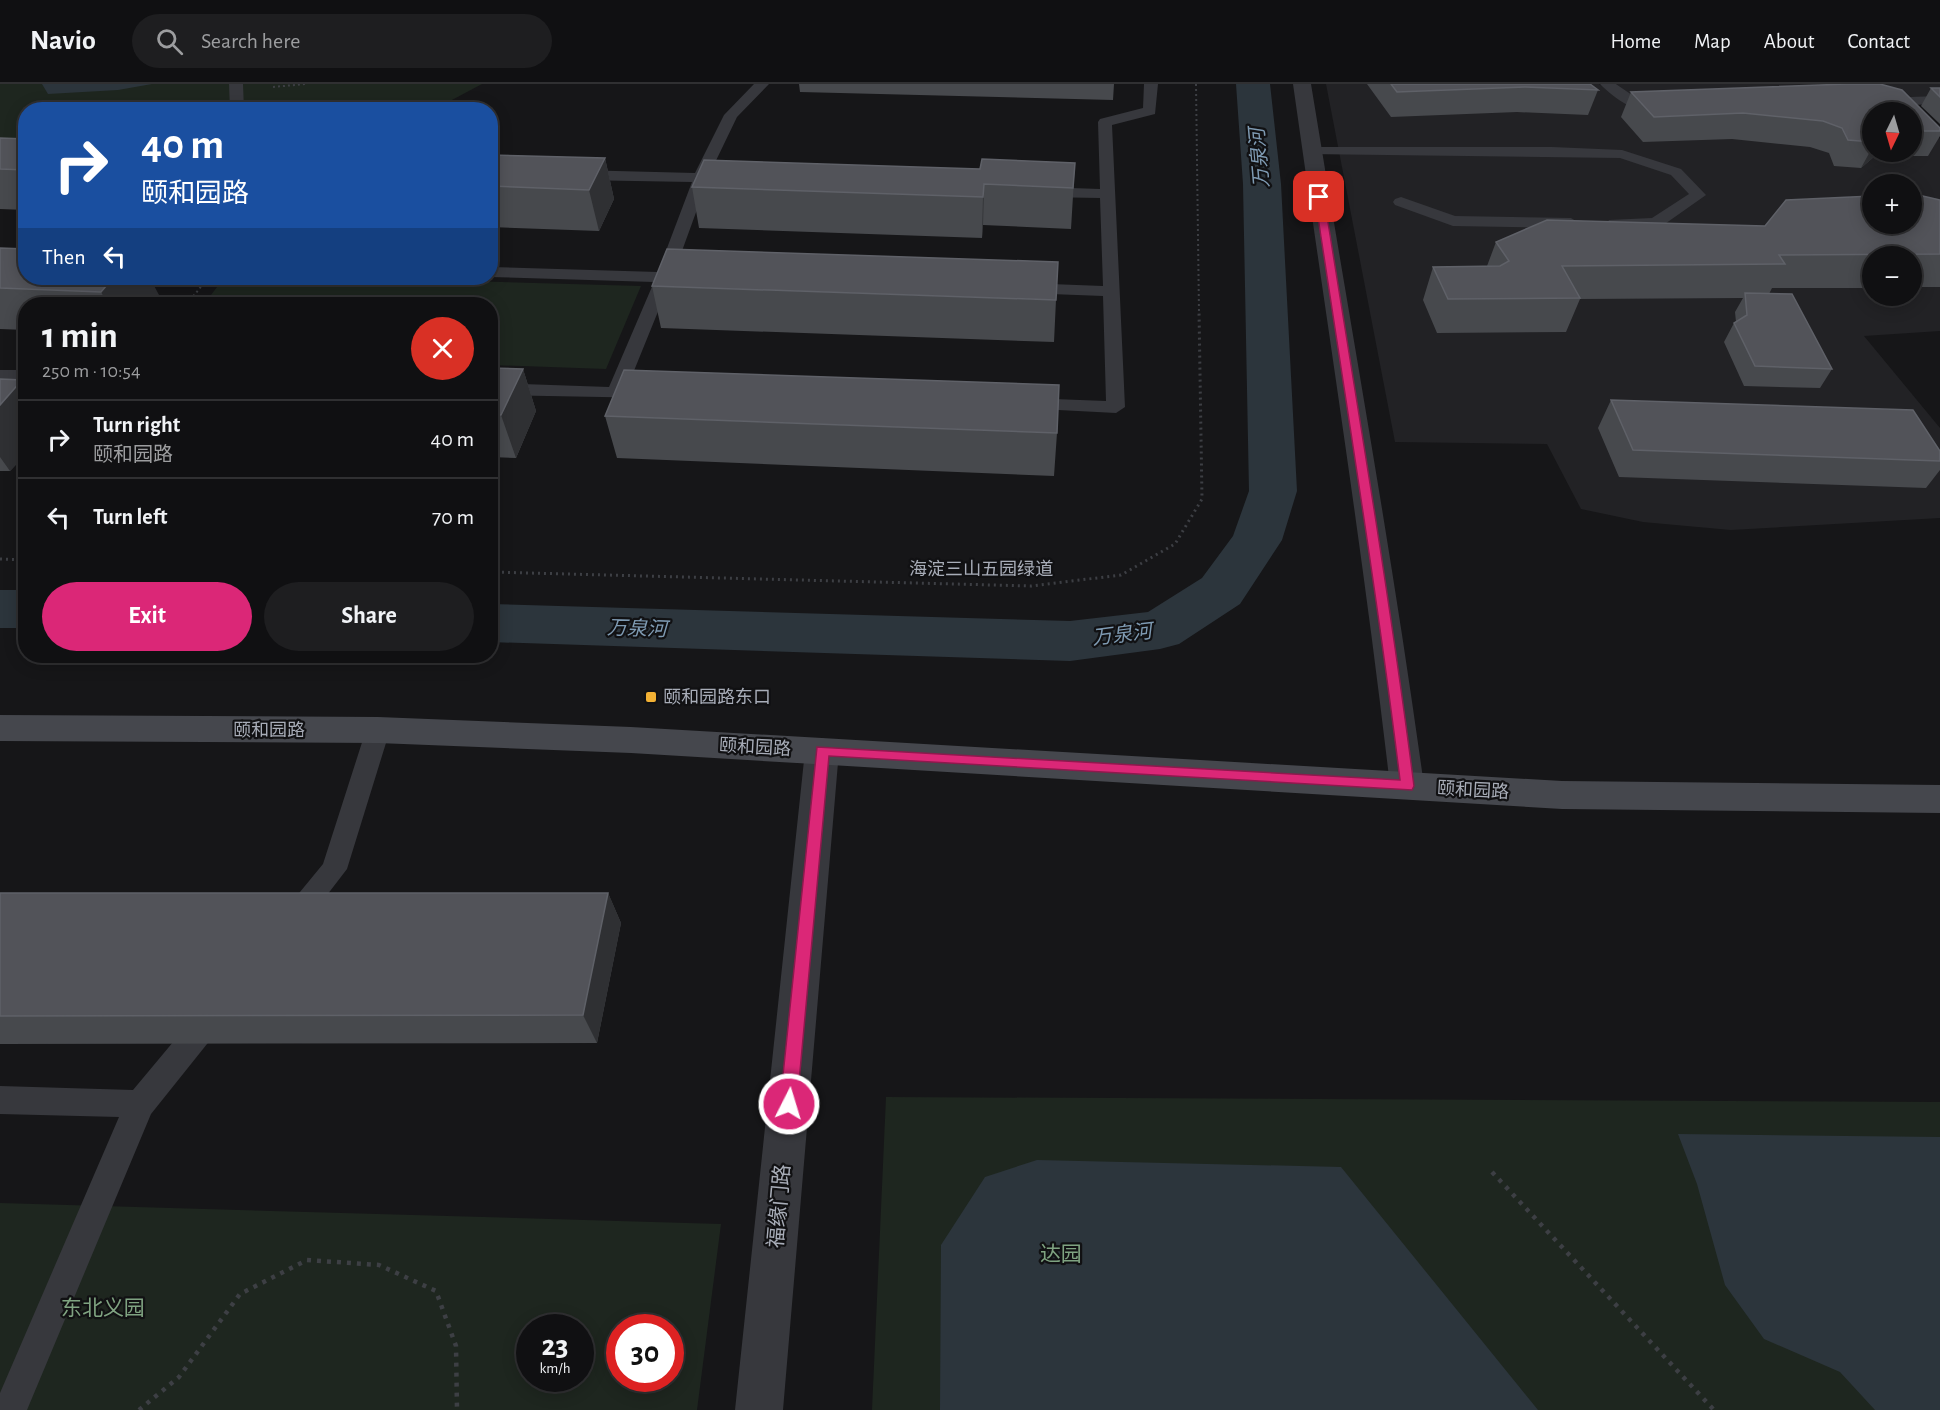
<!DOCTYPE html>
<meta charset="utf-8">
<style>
:root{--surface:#101012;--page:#1e1e20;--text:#f1f3f6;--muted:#9c9d9f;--line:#303032;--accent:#db2777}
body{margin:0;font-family:"Alegreya Sans","Noto Sans SC",sans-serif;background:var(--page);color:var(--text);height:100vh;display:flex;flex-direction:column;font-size:22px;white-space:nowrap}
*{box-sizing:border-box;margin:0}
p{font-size:20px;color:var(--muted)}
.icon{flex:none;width:33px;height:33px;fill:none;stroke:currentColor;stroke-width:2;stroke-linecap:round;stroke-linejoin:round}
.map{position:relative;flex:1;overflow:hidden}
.details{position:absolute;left:18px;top:213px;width:480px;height:366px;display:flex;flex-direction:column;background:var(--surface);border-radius:24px;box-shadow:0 3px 15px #0003,0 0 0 2px var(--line)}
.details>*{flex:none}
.hud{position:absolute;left:18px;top:18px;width:480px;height:183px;border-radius:24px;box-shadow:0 3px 15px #0003,0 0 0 2px var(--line);background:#1a4fa0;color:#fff;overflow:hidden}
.needle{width:39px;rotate:185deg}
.controls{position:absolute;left:1862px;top:18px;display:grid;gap:12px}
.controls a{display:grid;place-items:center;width:60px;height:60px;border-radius:50%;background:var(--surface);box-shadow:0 3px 15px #0003,0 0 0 2px var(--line);font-size:30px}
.speed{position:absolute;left:516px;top:1230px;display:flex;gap:12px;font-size:30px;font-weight:700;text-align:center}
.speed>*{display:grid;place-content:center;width:78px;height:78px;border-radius:50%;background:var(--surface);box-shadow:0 3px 15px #0003,0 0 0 2px var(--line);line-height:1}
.speed small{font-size:15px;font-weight:400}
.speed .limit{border:9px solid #d22;background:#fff;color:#111}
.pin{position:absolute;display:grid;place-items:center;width:51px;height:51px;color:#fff;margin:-26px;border-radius:12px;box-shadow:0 3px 9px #0006}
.me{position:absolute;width:66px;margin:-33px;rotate:5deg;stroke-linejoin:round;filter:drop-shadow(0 0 4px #0008)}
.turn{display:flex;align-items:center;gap:21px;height:126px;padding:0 24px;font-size:27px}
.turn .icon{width:78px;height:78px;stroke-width:2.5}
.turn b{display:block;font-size:42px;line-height:51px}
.then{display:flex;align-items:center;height:57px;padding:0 24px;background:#0003;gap:12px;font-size:22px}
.round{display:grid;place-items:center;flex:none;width:63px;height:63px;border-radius:32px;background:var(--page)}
.overview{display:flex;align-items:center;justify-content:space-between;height:102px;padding:0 24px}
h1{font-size:36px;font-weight:600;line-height:45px}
.button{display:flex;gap:12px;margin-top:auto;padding:12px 24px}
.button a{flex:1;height:69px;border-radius:36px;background:var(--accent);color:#fff;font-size:24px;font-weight:600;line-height:69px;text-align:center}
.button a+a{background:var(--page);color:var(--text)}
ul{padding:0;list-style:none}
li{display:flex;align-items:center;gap:18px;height:78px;padding:0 24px;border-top:2px solid var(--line)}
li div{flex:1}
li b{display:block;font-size:22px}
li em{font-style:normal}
header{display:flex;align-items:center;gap:36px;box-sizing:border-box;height:84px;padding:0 30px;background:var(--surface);border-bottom:2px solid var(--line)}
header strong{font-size:28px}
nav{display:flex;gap:33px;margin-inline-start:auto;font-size:21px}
.search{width:420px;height:54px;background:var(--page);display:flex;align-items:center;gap:15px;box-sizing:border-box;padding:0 21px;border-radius:33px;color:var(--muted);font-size:22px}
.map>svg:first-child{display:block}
.built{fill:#222225;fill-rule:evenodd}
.green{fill:#1e261f;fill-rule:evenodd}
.water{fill:#2c353c}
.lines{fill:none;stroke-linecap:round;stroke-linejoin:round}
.canal{fill:#2c353c;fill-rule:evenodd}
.path-far2{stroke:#3d3f44;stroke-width:2;stroke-dasharray:2 3;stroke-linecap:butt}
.path-far1{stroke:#3d3f44;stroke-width:3;stroke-dasharray:2 4;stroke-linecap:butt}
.path{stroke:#3d3f44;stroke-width:4.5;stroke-dasharray:4 6;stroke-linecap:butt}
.service{fill:#37383d;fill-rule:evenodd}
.minor{fill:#37383d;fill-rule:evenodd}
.secondary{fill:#45474d;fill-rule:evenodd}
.wall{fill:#47494d;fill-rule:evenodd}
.shaded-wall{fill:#2f3033}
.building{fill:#525359;stroke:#5f6168;stroke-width:1.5}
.route{fill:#db2777;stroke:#8e194d;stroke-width:1.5}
.poi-dot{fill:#f2b134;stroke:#111113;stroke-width:2}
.labels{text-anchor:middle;stroke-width:4.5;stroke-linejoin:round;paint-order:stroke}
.street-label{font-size:18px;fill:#a8adb8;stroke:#111113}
.poi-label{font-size:18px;fill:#a8adb8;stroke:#111113;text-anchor:start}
.water-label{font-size:20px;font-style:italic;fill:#7f9bb3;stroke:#111113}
.near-street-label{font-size:21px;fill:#a8adb8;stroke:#111113}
.near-park-label{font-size:21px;fill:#7fa381;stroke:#111113}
</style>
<header>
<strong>Navio</strong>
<div class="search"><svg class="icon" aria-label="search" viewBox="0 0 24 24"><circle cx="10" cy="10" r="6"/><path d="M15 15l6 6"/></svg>Search here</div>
<nav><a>Home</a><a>Map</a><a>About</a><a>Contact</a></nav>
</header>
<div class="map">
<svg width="1940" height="1326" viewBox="0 0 1940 1326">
<rect width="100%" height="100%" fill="#161618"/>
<path class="built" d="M1326,0H1599L1644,30L1872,68H1911L1917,30L1940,55V247L1864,252L1940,344V434L1731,446L1643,438L1581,425L1547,360L1395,358ZM1872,100H1911V140H1872ZM1872,172H1911V212H1872Z
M1616,0H1940V13L1649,24Z"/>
<path class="green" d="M0,0H482L435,25H428L26,26L25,86H0Z
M224,194H363L641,202L606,285L491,281L490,220H204Z
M886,1013L1940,1018V1326H872Z
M0,1119L721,1140L697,1326H0ZM530,1244H580V1294H530ZM620,1244H670V1294H620Z"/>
<path class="water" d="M42,0H152L118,6L48,10Z
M1678,1050L1940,1053V1326H1875L1840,1288L1764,1255L1725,1201L1697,1100Z
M1037,1076L1341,1083L1538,1326H940L941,1161L985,1093Z"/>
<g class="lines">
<path class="canal" d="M1236,0H1270L1281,100L1297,407L1282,456L1240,520L1179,560L1160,565L1070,577L490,558V520L1070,537L1148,528L1202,494L1233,452L1249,407L1243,100Z
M0,506H26V544H0Z"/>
<path class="path-far2" d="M1196,0L1199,229
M273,3L305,0
M187,220L208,194"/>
<path class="path-far1" d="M0,475L26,476
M490,488L1031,502L1121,491L1175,460L1202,415L1199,227"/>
<path class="path" d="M1492,1088L1714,1326
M139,1326L179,1293L240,1210L307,1176L379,1181L436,1207L456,1262L457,1326"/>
<path class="service" d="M229,0H243L244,26H230Z
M754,0H769L737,33L710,89H729L737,94L729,99L707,98L674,189H689L697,194L689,199L670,198L627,304L655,306L657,310L655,314L490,311V299L609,303L654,198L490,193V183L658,188L692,98L577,96L569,91L577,86L695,89L724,31Z
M1144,0H1158L1155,30L1112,41L1125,323L1116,329L1020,324L1018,320L1020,316L1027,314L1106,317L1103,212L1024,209L1016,204L1024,199L1103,202L1100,114L1042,113L1034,108L1042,103L1100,105L1098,38L1100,35L1143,24Z
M1600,0H1616L1648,22L1661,23L1663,26C1649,40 1611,12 1600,0Z
M1940,12V20L1880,22L1873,18L1880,14Z
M1312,63H1552L1622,66L1681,85L1706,111L1662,142L1615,144L1607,139L1609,136L1652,134L1689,110L1671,91L1620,74L1307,70L1305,67L1307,64Z
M1401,113L1455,132L1571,134L1579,139L1571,144L1453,142L1395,121L1393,118L1395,115Z
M0,286H26V297L0,296Z
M378,637L386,640L390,646L347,785L304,841L295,844L286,841L282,833L286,825L323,780L366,646L370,640Z
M209,923L219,927L223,936L219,945L151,1030L27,1326H0V1309L119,1033L0,1030V1002L133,1006L199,927Z"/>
<path class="minor" d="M1293,0H1311C1349,234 1392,467 1424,702L1419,712L1407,715L1395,712L1390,702C1363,467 1326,234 1293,0Z
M822,654L834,658L839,667L783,1326H735L805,667L810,658Z"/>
<path class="secondary" d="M0,631L378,633L631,643L1562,697L1940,701V729L1562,725L631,669L378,659L0,657Z"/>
</g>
<path class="wall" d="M799,0H1114L1113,16L800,8Z
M1367,0H1590L1598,6L1588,31L1517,28L1391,33Z
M1847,0H1880L1902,6L1940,44V52L1928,72H1875L1861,84L1834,82L1829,69L1810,63L1732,55L1643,58L1621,33L1631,8ZM1872,28H1911V68H1872Z
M1931,4H1940V40L1921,22Z
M0,54L26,55V126L0,125Z
M490,71L605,74L614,115L599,147L490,143Z
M1075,79L1071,145L983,141L982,154L699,144L692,103Z
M1940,116V203H1911V172H1872V204H1772L1769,210L1832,285L1820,304L1744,302L1724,258L1734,239L1736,238L1735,228L1743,214L1580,215L1566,248L1437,249L1423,216L1433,183L1487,182L1496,158L1765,142Z
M0,164L159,211L151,220H26V246L0,245Z
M652,202L1056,216L1054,258L661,244Z
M490,284L523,285L536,327L516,374L490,373Z
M0,295L26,301V370L10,387H0Z
M1611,316L1940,367V386L1926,404L1619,393L1598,344Z
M605,332L1057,349L1054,392L617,374Z
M0,809H608L621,839L597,959L0,960Z"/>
<path class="shaded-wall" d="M1872,64V68H1877L1875,72L1861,84Z
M605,74L614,115L599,147L589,106Z
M984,100L983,141L982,154L983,113Z
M113,194H150L159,211L151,220H108L101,208Z
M523,285L536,327L516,374L501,331Z
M22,296L26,301V370L10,387L0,373V321Z
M608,809L621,839L597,959L583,931Z"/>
<path class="building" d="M1391,0H1590L1598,6L1525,3L1397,8Z
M1847,0H1880L1902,6L1940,44V47H1911V28H1872V58L1848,56L1842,44L1823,37L1743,29L1654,33L1631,8Z
M1931,4H1940V13Z
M0,54L26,55V86L0,85Z
M490,71L605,74L589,106L490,102Z
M982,75L1075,79L1073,104L984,100L983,113L692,103L704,76L980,85Z
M1914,110L1940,116V170L1779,171L1785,180L1562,182L1580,214L1448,215L1433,183L1500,182L1509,177L1496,158L1547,136L1765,142L1786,116L1872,112V140H1911V111Z
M0,164L26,165V194H113L101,208L0,204Z
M667,165L1058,178L1056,216L652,202Z
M1745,209L1792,210L1832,285L1755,282L1734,239L1747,231Z
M490,284L523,285L501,331L490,330Z
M624,286L1059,301L1057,349L605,332Z
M0,295L22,296L0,321Z
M1611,316L1913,326L1940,367V377L1633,366Z
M0,809H608L583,931L0,932Z"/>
<path class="route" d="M1319,110L1324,113C1355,309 1389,505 1414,702L1412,706L829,672L797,1020L794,1026L789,1028L783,1026L780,1020L817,663L1400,696C1376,501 1344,307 1315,113Z"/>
<rect class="poi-dot" x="645" y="607" width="12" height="12" rx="3"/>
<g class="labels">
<g class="street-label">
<text x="981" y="491">海淀三山五园绿道</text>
<text x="269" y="652">颐和园路</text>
<text transform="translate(755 663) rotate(3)" y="6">颐和园路</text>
<text transform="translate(1473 706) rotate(3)" y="6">颐和园路</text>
</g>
<g class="poi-label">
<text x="663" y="619">颐和园路东口</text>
</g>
<g class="water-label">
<text transform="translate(1259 74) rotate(-95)" y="7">万泉河</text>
<text transform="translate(637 544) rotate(2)" y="7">万泉河</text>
<text transform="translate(1122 550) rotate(-7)" y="7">万泉河</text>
</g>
<g class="near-street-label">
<text transform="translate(779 1122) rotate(-85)" y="7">福缘门路</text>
</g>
<g class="near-park-label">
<text x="1061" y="1177">达园</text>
<text x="103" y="1231">东北义园</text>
</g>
</g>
</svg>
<div class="controls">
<a><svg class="needle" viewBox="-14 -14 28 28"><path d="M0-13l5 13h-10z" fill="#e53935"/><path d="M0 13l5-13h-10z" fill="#9c9d9f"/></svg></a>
<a>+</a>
<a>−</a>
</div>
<div class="speed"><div>23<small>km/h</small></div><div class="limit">30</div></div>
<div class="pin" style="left:1319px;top:113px;background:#d93025"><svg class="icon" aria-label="arrive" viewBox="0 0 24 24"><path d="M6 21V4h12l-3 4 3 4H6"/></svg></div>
<svg class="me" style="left:789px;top:1020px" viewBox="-20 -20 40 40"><circle r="17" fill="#db2777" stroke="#fff" stroke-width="3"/><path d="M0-11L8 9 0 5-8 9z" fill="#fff"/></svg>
<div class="hud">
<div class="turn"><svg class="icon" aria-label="right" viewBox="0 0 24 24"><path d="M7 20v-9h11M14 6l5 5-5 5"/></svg><div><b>40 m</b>颐和园路</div></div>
<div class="then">Then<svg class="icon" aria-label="left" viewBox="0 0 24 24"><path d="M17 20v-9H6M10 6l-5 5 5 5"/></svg></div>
</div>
<section class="details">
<div class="overview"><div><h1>1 min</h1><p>250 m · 10:54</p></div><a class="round" style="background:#d93025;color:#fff"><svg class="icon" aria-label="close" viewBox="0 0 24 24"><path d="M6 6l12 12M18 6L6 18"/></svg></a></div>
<ul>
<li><svg class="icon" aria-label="right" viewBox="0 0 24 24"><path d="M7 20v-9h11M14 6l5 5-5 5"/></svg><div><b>Turn right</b><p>颐和园路</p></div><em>40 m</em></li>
<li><svg class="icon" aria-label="left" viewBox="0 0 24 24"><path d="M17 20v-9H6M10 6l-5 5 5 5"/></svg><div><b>Turn left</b></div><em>70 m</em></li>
</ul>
<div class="button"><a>Exit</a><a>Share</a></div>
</section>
</div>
